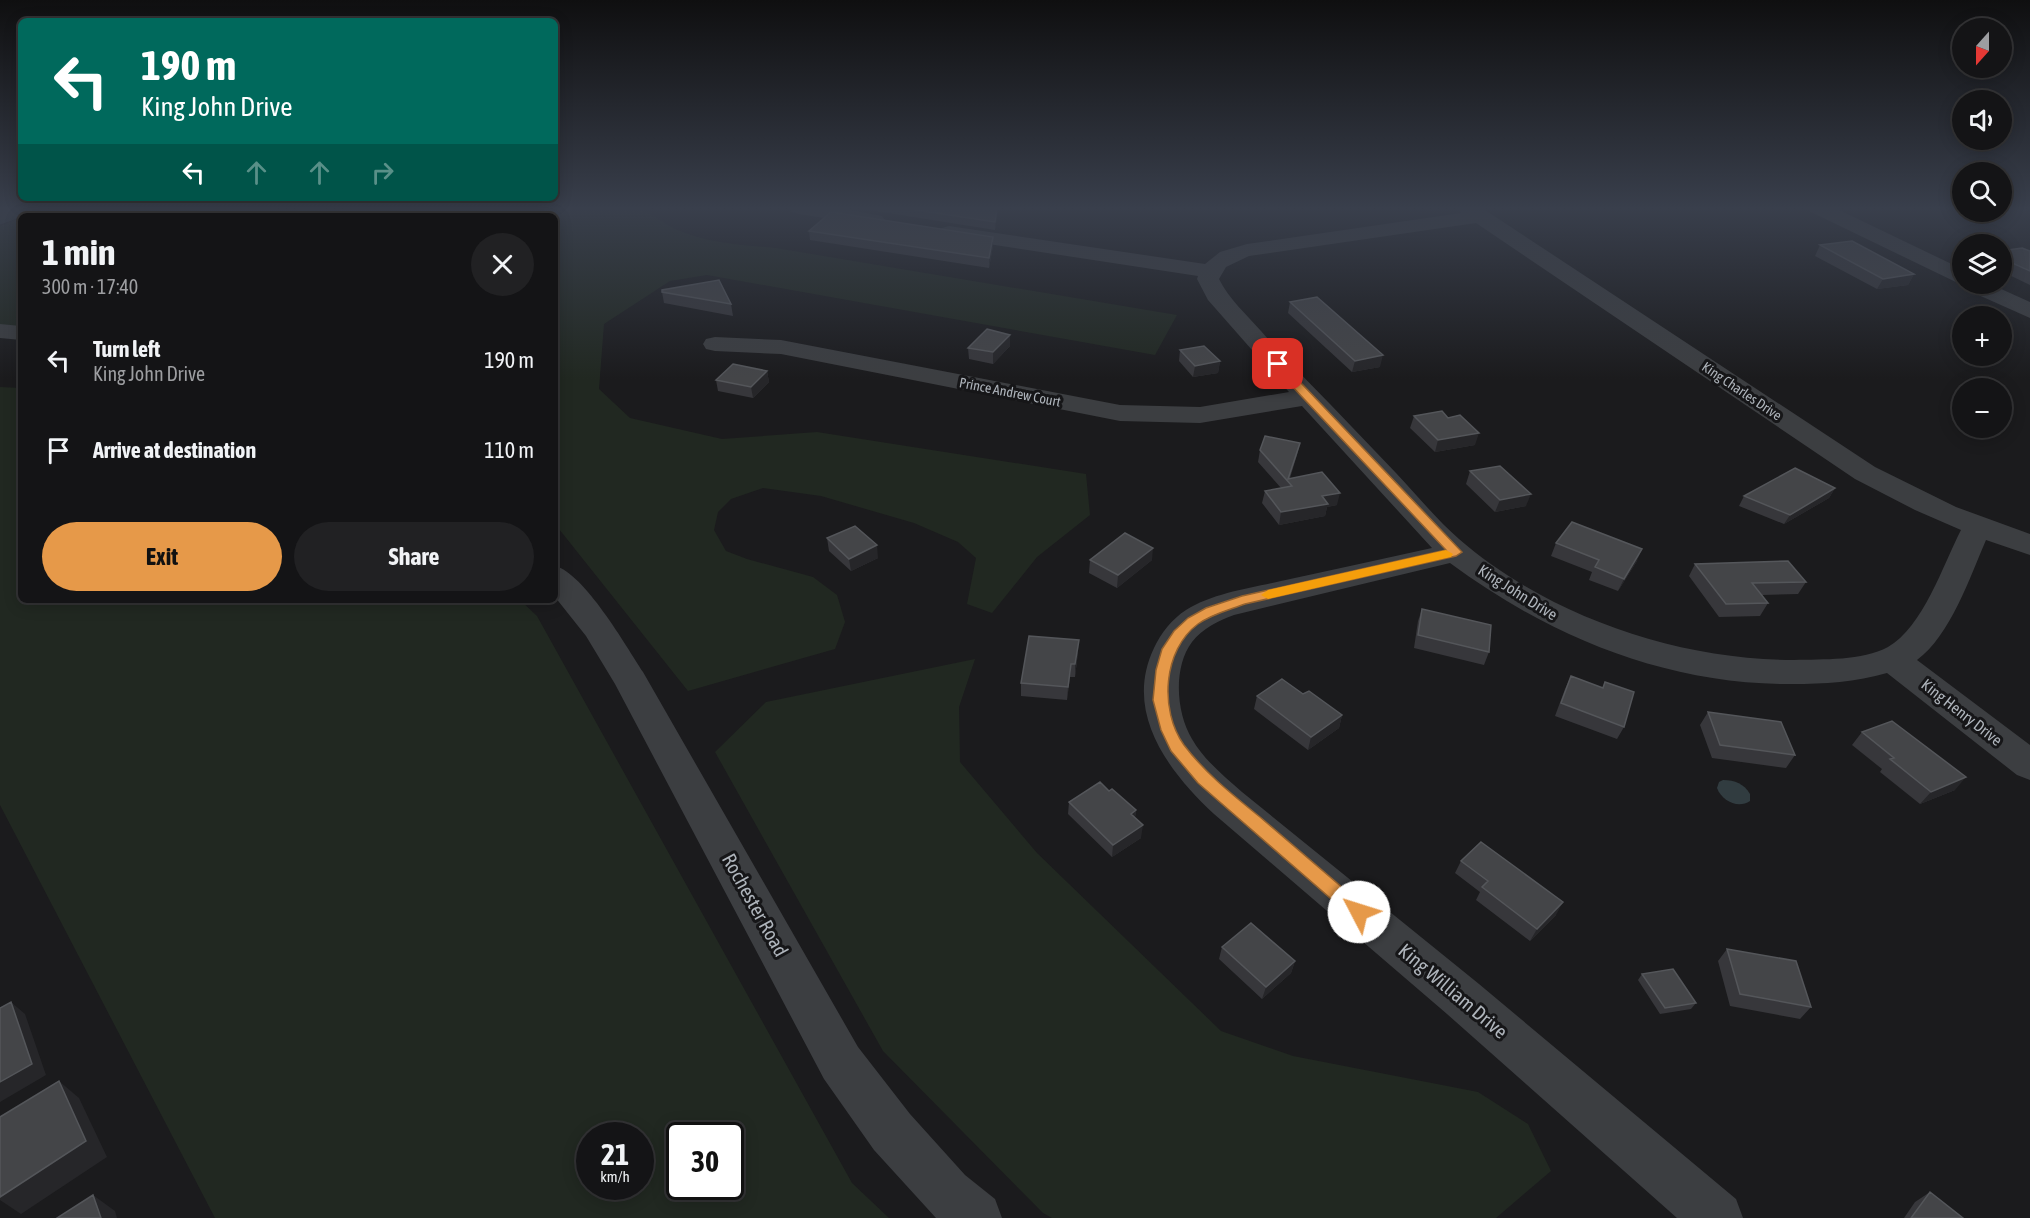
<!DOCTYPE html>
<meta charset="utf-8">
<style>
:root{--surface:#141416;--page:#212123;--text:#f1f3f6;--muted:#9d9ea1;--line:#333335;--accent:#e69949}
body{margin:0;font-family:"Asap Condensed",sans-serif;background:var(--page);color:var(--text);height:100vh;display:flex;flex-direction:column;font-size:22px;white-space:nowrap}
*{box-sizing:border-box;margin:0}
p{font-size:20px;color:var(--muted)}
.icon{flex:none;width:33px;height:33px;fill:none;stroke:currentColor;stroke-width:2;stroke-linecap:round;stroke-linejoin:round}
.map{position:relative;flex:1;overflow:hidden}
.drawer{position:absolute;left:18px;top:213px;width:540px;height:390px;display:flex;flex-direction:column;background:var(--surface);border-radius:9px;box-shadow:0 3px 15px #0003,0 0 0 2px var(--line)}
.drawer>*{flex:none}
.guide{position:absolute;left:18px;top:18px;width:540px;height:183px;border-radius:9px;box-shadow:0 3px 15px #0003,0 0 0 2px var(--line);background:#00695c;color:#fff;overflow:hidden}
.needle{width:39px;rotate:201deg}
.tools{position:absolute;left:1952px;top:18px;display:grid;gap:12px}
.tools a{display:grid;place-items:center;width:60px;height:60px;border-radius:50%;background:var(--surface);box-shadow:0 3px 15px #0003,0 0 0 2px var(--line);font-size:30px}
.speed{position:absolute;left:576px;top:1122px;display:flex;gap:12px;font-size:30px;font-weight:700;text-align:center}
.speed>*{display:grid;place-content:center;width:78px;height:78px;border-radius:50%;background:var(--surface);box-shadow:0 3px 15px #0003,0 0 0 2px var(--line);line-height:1}
.speed small{font-size:15px;font-weight:400}
.speed .limit{border:3px solid #111;border-radius:9px;background:#fff;color:#111}
.pin{position:absolute;display:grid;place-items:center;width:51px;height:51px;color:#fff;margin:-26px;border-radius:12px;box-shadow:0 3px 9px #0006}
.me{position:absolute;width:66px;margin:-33px;rotate:310deg;stroke-linejoin:round;filter:drop-shadow(0 0 4px #0008)}
.turn{display:flex;align-items:center;gap:21px;height:126px;padding:0 24px;font-size:27px}
.turn .icon{width:78px;height:78px;stroke-width:2.5}
.turn b{display:block;font-size:42px;line-height:51px}
.lanes{display:flex;align-items:center;height:57px;padding:0 24px;background:#0003;justify-content:center;gap:30px;direction:ltr}
.lanes .off{opacity:.35}
.round{display:grid;place-items:center;flex:none;width:63px;height:63px;border-radius:32px;background:var(--page)}
.head{display:flex;align-items:center;justify-content:space-between;height:102px;padding:0 24px}
h1{font-size:36px;font-weight:700;line-height:45px}
.cta{display:flex;gap:12px;margin-top:auto;padding:12px 24px}
.cta a{flex:1;height:69px;border-radius:36px;background:var(--accent);color:#111;font-size:24px;font-weight:700;line-height:69px;text-align:center}
.cta a+a{background:var(--page);color:var(--text)}
ul{padding:0;list-style:none}
li{display:flex;align-items:center;gap:18px;height:90px;padding:0 24px}
li div{flex:1}
li b{display:block;font-size:22px}
li em{font-style:normal}
.map>svg:first-child{display:block}
.green{fill:#212821;fill-rule:evenodd}
.water{fill:#313c40}
.lines{fill:none;stroke-linecap:round;stroke-linejoin:round}
.stream{stroke:#313c40;stroke-width:5}
.minor{fill:#3c3e41;fill-rule:evenodd}
.wall{fill:#37373b}
.shaded-wall{fill:#262629}
.building{fill:#444548;stroke:#54565a;stroke-width:1.5}
.route{fill:#e69949;stroke:#96632f;stroke-width:1.5}
.slow{fill:#f59e0b}
.labels{text-anchor:middle;stroke-width:6;stroke-linejoin:round;paint-order:stroke}
.far-street-label{font-size:14px;fill:#aeb4bb;stroke:#161618}
.street-label{font-size:16px;fill:#aeb4bb;stroke:#161618}
.near-street-label{font-size:20px;fill:#aeb4bb;stroke:#161618}
</style>
<div class="map">
<svg width="2030" height="1218" viewBox="0 0 2030 1218">
<rect width="100%" height="100%" fill="#1b1b1d"/>
<path class="green" d="M50,208H276L264,216H26Z
M344,208H645C679,242 731,244 776,248L1177,315L1155,355L707,275L670,281L604,324L599,389L630,418L722,439L817,432L1086,474L1090,515L1037,557L992,613L967,604L976,558L958,542L914,523L821,496L763,488L731,499L718,512L714,530L726,551L747,559L813,577L837,595L845,622L835,649L688,691L555,524V216H333Z
M21,218V337L0,331V226Z
M0,387L21,388V600H520L537,616L852,1183L889,1218H215L0,805ZM590,1136H640V1186H590ZM680,1136H730V1186H680Z
M975,659L959,707L960,762L1037,853L1221,1031L1293,1056L1478,1092L1528,1124L1551,1171L1496,1218H1052L1043,1213L883,1051L715,752L766,702Z"/>
<path class="water" d="M1723,780C1735,780 1744,784 1750,794V801C1738,809 1722,801 1717,788L1719,782Z"/>
<g class="lines">
<path class="stream" d="M0,222L39,208"/>
<path class="minor" d="M0,208H28L25,212L0,220Z
M300,208H323L315,216H292Z
M789,208H839L882,216L885,220L882,224L875,226L799,214L792,212Z
M1458,208H1482L1875,467L1956,507L2030,534V555L1986,540C1970,577 1950,636 1917,660L2030,745V780L2017,775L1887,673C1856,682 1824,684 1792,684C1667,685 1550,637 1450,563L1234,615C1218,621 1203,628 1192,642C1173,667 1176,713 1192,739C1204,760 1224,776 1242,792L1479,984L1736,1199L1743,1218H1677L1447,1014L1214,814C1169,772 1123,713 1154,648C1161,633 1172,619 1186,610C1213,593 1250,588 1281,581C1332,570 1382,559 1432,548L1302,406L1200,423L1120,421L781,354L715,351L706,349L703,344L706,339L715,337L781,340L1120,405L1200,407L1289,392L1208,300L1197,279L1198,276L949,238L942,236L939,232L942,228L949,226L1205,264L1220,252L1247,244L1461,213ZM1476,223L1855,479L1915,510L1961,530C1943,565 1923,627 1888,647C1862,661 1823,659 1794,660C1677,660 1548,616 1459,539C1436,519 1417,495 1396,473C1374,450 1352,427 1330,404C1306,380 1283,356 1261,331C1246,314 1229,299 1219,279L1226,267L1249,256Z
M1808,208H1835L1962,269V284H1990L2030,302V318L1965,289L1962,285L1811,212Z
M0,324L21,326V340L0,338Z
M555,566C584,573 626,646 643,672L858,1047L910,1114L965,1175L995,1199L1002,1218H936L874,1150L824,1079L615,684L586,636L555,597Z"/>
</g>
<path class="wall" d="M857,208H997V214L995,230Z
M809,231L993,237V246L989,268L810,240Z
M1820,245L1914,274L1908,285L1877,289L1815,256Z
M2001,251H2030V285L2001,271Z
M662,292L731,304L733,316L664,303Z
M1290,302L1380,367L1352,372L1288,313Z
M1010,346L993,364L969,359L968,348Z
M1180,350L1220,361L1218,373L1193,377L1179,361Z
M767,371L769,382L753,398L718,391L716,380Z
M1414,416L1475,445L1435,452L1410,428Z
M1300,443L1297,455L1290,478L1337,505L1327,507L1325,516L1279,525L1262,503L1265,491L1281,488L1258,462L1260,450Z
M1470,471L1526,506L1495,512L1466,484Z
M1835,488L1829,498L1784,524L1739,506L1744,496Z
M827,538L878,558L851,571L829,551Z
M1556,543L1637,561L1618,591L1589,580L1592,572L1551,556Z
M1090,560H1152L1117,588L1089,573Z
M1695,564L1806,582L1798,594L1762,595L1768,603L1760,616L1719,617L1689,576Z
M1422,609L1489,652L1484,665L1414,648L1418,621Z
M1078,652L1075,677H1070L1067,700L1021,696V683Z
M1571,676L1602,688L1605,682L1624,727L1617,739L1555,716L1565,689Z
M1303,694L1342,715L1339,728L1308,750L1254,709L1257,696Z
M1708,712L1795,755L1786,768L1712,758L1700,725Z
M1862,732L1955,790L1920,804L1880,772L1882,769L1852,745Z
M1109,791L1136,810L1135,818L1141,838L1112,857L1068,814L1069,802Z
M1461,861L1556,915L1530,941L1476,900L1480,892L1455,873Z
M1222,947L1295,961L1291,973L1262,999L1219,959Z
M1727,949L1811,1007L1800,1019L1730,1006L1718,961Z
M1642,974L1696,1003L1691,1009L1660,1014L1638,980Z
M1930,1192L1963,1218H1904L1915,1202Z"/>
<path class="shaded-wall" d="M997,208V214L995,230V222Z
M993,237V246L989,268V258Z
M1914,274L1908,285L1877,289L1883,279Z
M1010,335V346L993,364V352Z
M1383,355L1380,367L1352,372L1355,361Z
M1220,361L1218,373L1193,377L1195,366Z
M767,371L769,382L753,398L751,387Z
M1479,433L1475,445L1435,452L1438,440Z
M1835,488L1829,498L1784,524L1790,515Z
M1340,493L1337,505L1327,507L1325,516L1279,525L1281,512L1322,496Z
M1531,494L1526,506L1495,512L1500,500Z
M877,545L878,558L851,571L849,559Z
M1153,548L1152,560L1117,588L1118,575Z
M1642,549L1637,561L1618,591L1624,579Z
M1079,640L1078,652L1075,677V664Z
M1071,664L1070,677L1067,700L1068,687Z
M1342,715L1339,728L1308,750L1311,737Z
M1966,777L1955,790L1920,804L1931,792Z
M1136,810L1134,823L1131,814Z
M1143,825L1141,838L1112,857L1113,845Z
M1563,902L1556,915L1530,941L1537,929Z
M1295,961L1291,973L1262,999L1266,987Z
M11,1002L25,1014L46,1075L0,1102V1082Z
M59,1081L79,1098L107,1157L21,1214L0,1200V1197Z
M93,1195L115,1211L117,1218H101Z"/>
<path class="building" d="M903,208H997L995,222Z
M831,212L993,237L989,258L809,231Z
M1852,241L1914,274L1883,279L1820,245Z
M2022,248L2030,251V271L2001,258V251Z
M719,280L731,304L662,292V290Z
M1317,297L1383,355L1355,361L1290,302Z
M987,329L1010,335L993,352L968,348Z
M1204,346L1220,361L1195,366L1180,350Z
M733,364L767,371L751,387L716,380Z
M1442,411L1448,418L1460,415L1479,433L1438,440L1414,416Z
M1265,436L1300,443L1288,479L1322,472L1340,493L1322,496L1328,504L1281,512L1265,491L1292,486L1260,450Z
M1500,466L1531,494L1500,500L1470,471Z
M1795,468L1835,488L1790,515L1744,496Z
M1572,522L1642,549L1624,579L1595,567L1599,560L1556,543Z
M855,526L877,545L849,559L827,538Z
M1125,533L1153,548L1118,575L1090,560Z
M1788,561L1806,582L1752,583L1768,603L1726,604L1695,564Z
M1422,609L1491,625L1489,652L1418,635Z
M1029,636L1079,640L1075,664H1071L1068,687L1021,683Z
M1571,676L1603,688L1605,682L1634,692L1624,727L1561,703Z
M1282,679L1303,694L1309,691L1342,715L1311,737L1257,696Z
M1708,712L1781,722L1795,755L1720,745Z
M1892,721L1966,777L1931,792L1890,759L1894,758L1862,732Z
M1100,782L1109,791L1112,789L1136,810L1131,814L1143,825L1113,845L1069,802Z
M1481,842L1563,902L1537,929L1482,887L1488,881L1461,861Z
M1251,923L1295,961L1266,987L1222,947Z
M1727,949L1796,961L1811,1007L1740,994Z
M1673,969L1696,1003L1665,1008L1642,974Z
M11,1002L32,1064L0,1082V1008Z
M59,1081L86,1141L0,1197V1117Z
M1930,1192L1963,1218H1911Z
M93,1195L101,1218H57Z"/>
<linearGradient id="sky" x2="0" y2="1"><stop stop-color="#0f0f10"/><stop offset="0.55" stop-color="#393f4c"/><stop offset="1" stop-color="#393f4c" stop-opacity="0"/></linearGradient>
<rect width="2030" height="379" fill="url(#sky)"/>
<path class="route" d="M1278,361L1281,362L1462,552L1456,556L1245,604C1229,610 1212,614 1198,624C1163,650 1159,710 1184,745C1205,773 1233,795 1260,817C1295,847 1330,877 1365,907L1368,912L1365,917L1359,920L1352,917L1198,783L1171,751L1161,730L1153,700L1156,670L1162,649L1174,631L1188,618L1206,608L1242,596L1446,550L1274,367L1273,364Z"/>
<path class="slow" d="M1446,550L1453,554L1451,557L1268,599L1261,595L1268,590Z"/>
<g class="labels">
<g class="far-street-label">
<text transform="translate(1742 391) rotate(34)" y="5">King Charles Drive</text>
<text transform="translate(1010 392) rotate(11)" y="5">Prince Andrew Court</text>
</g>
<g class="street-label">
<text transform="translate(1518 592) rotate(32)" y="6">King John Drive</text>
<text transform="translate(1962 712) rotate(38)" y="6">King Henry Drive</text>
</g>
<g class="near-street-label">
<text transform="translate(755 905) rotate(61)" y="7">Rochester Road</text>
<text transform="translate(1453 991) rotate(40)" y="7">King William Drive</text>
</g>
</g>
</svg>
<div class="tools">
<a><svg class="needle" viewBox="-14 -14 28 28"><path d="M0-13l5 13h-10z" fill="#e53935"/><path d="M0 13l5-13h-10z" fill="#9d9ea1"/></svg></a>
<a><svg class="icon" aria-label="sound" viewBox="0 0 24 24"><path d="M4 9h4l5-4v14l-5-4H4zM17 9q2 3 0 6"/></svg></a>
<a><svg class="icon" aria-label="search" viewBox="0 0 24 24"><circle cx="10" cy="10" r="6"/><path d="M15 15l6 6"/></svg></a>
<a><svg class="icon" aria-label="layers" viewBox="0 0 24 24"><path d="M12 4l9 5-9 5-9-5zM3 14l9 5 9-5"/></svg></a>
<a>+</a>
<a>−</a>
</div>
<div class="speed"><div>21<small>km/h</small></div><div class="limit">30</div></div>
<div class="pin" style="left:1278px;top:364px;background:#d93025"><svg class="icon" aria-label="arrive" viewBox="0 0 24 24"><path d="M6 21V4h12l-3 4 3 4H6"/></svg></div>
<svg class="me" style="left:1359px;top:912px" viewBox="-20 -20 40 40"><circle r="19" fill="#fff"/><path d="M0-13L10 11 0 6-10 11z" fill="#e69949"/></svg>
<div class="guide">
<div class="turn"><svg class="icon" aria-label="left" viewBox="0 0 24 24"><path d="M17 20v-9H6M10 6l-5 5 5 5"/></svg><div><b>190 m</b>King John Drive</div></div>
<div class="lanes"><svg class="icon" aria-label="left" viewBox="0 0 24 24"><path d="M17 20v-9H6M10 6l-5 5 5 5"/></svg><svg class="icon off" aria-label="ahead" viewBox="0 0 24 24"><path d="M12 20V5M6 11l6-6 6 6"/></svg><svg class="icon off" aria-label="ahead" viewBox="0 0 24 24"><path d="M12 20V5M6 11l6-6 6 6"/></svg><svg class="icon off" aria-label="right" viewBox="0 0 24 24"><path d="M7 20v-9h11M14 6l5 5-5 5"/></svg></div>
</div>
<section class="drawer">
<div class="head"><div><h1>1 min</h1><p>300 m · 17:40</p></div><a class="round"><svg class="icon" aria-label="close" viewBox="0 0 24 24"><path d="M6 6l12 12M18 6L6 18"/></svg></a></div>
<ul>
<li><svg class="icon" aria-label="left" viewBox="0 0 24 24"><path d="M17 20v-9H6M10 6l-5 5 5 5"/></svg><div><b>Turn left</b><p>King John Drive</p></div><em>190 m</em></li>
<li><svg class="icon" aria-label="arrive" viewBox="0 0 24 24"><path d="M6 21V4h12l-3 4 3 4H6"/></svg><div><b>Arrive at destination</b></div><em>110 m</em></li>
</ul>
<div class="cta"><a>Exit</a><a>Share</a></div>
</section>
</div>
